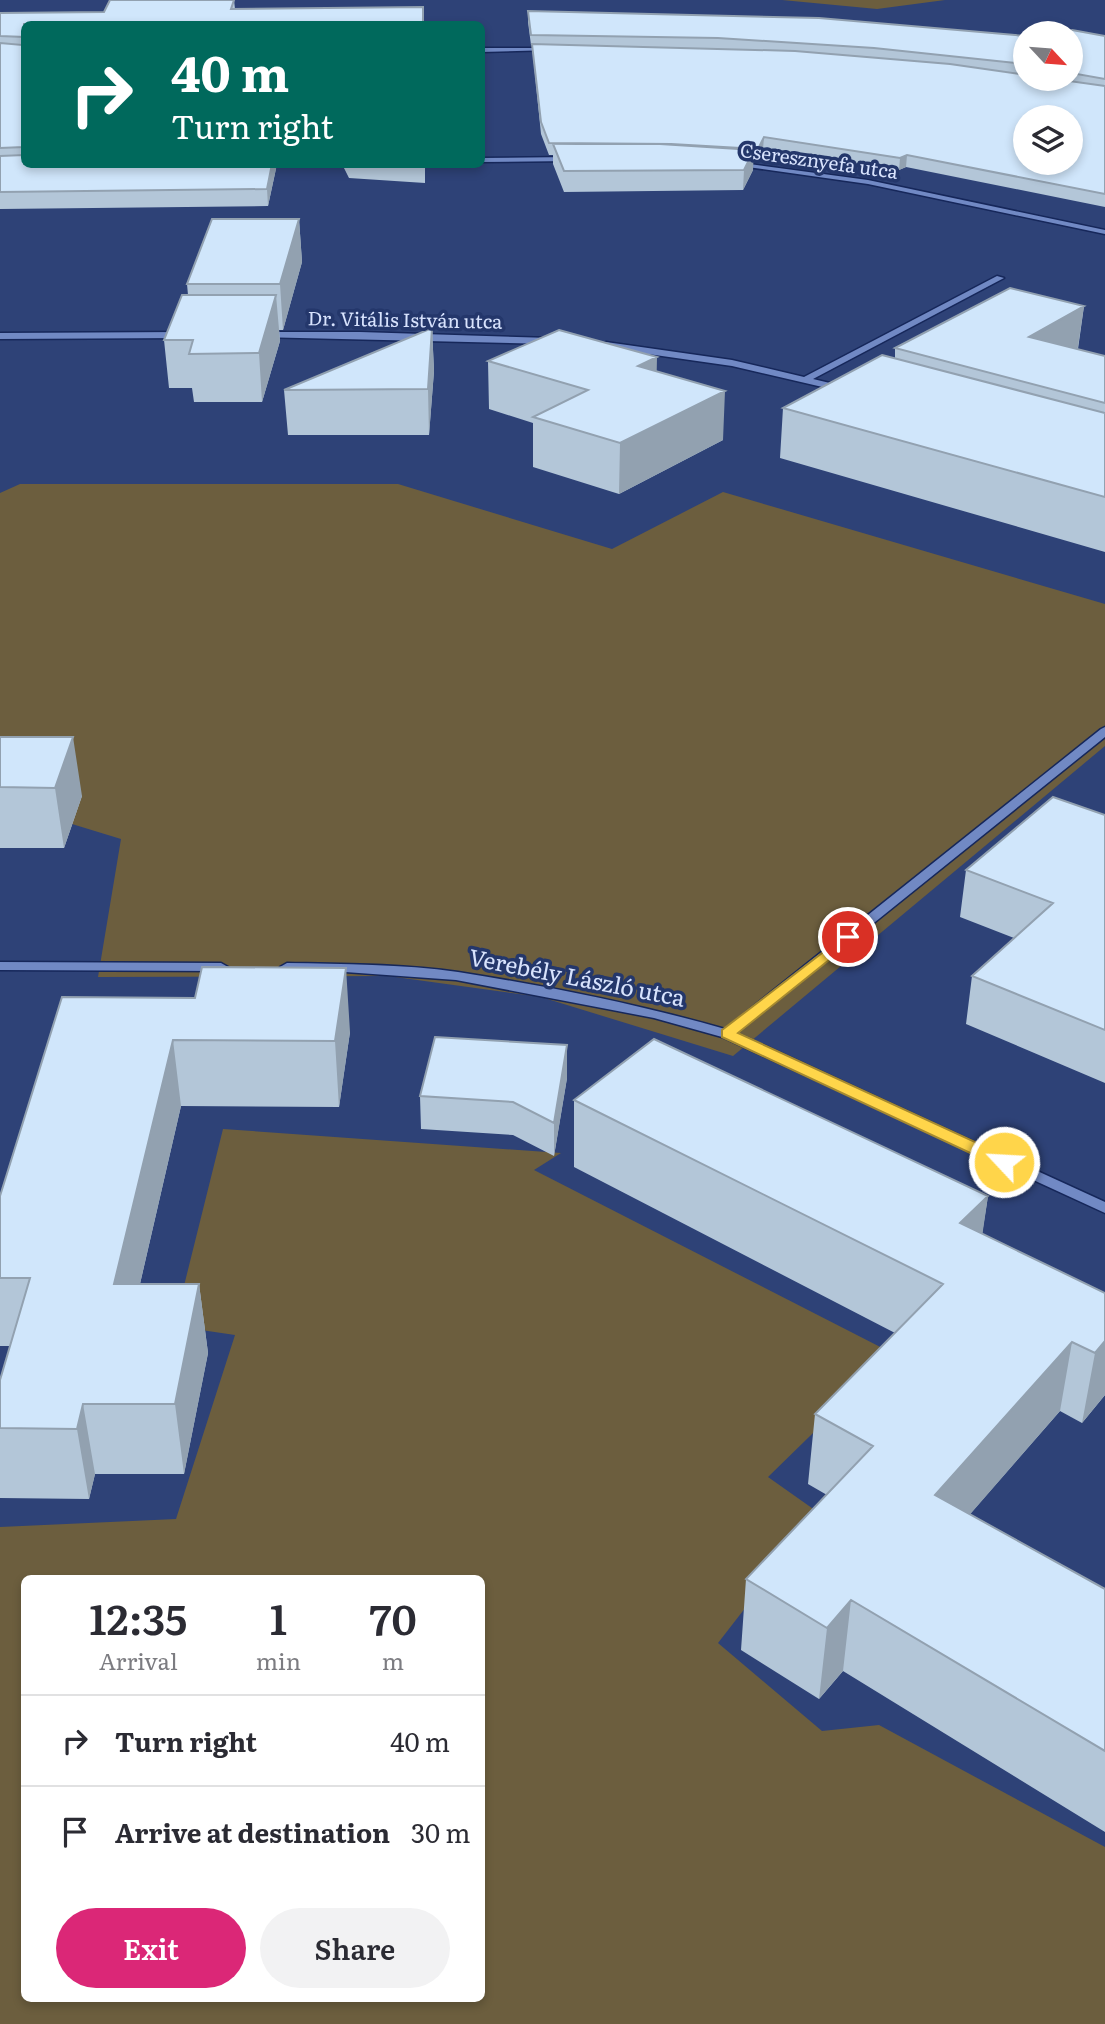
<!DOCTYPE html>
<meta charset="utf-8">
<style>
:root{--surface:#fff;--page:#f2f2f3;--text:#2b2b33;--muted:#7c7c81;--line:#e1e1e2;--accent:#db2777}
body{margin:0;font-family:Literata,serif;background:var(--page);color:var(--text);height:100vh;display:flex;flex-direction:column;font-size:26px;white-space:nowrap}
*{box-sizing:border-box;margin:0}
p{font-size:23px;color:var(--muted)}
.icon{flex:none;width:38px;height:38px;fill:none;stroke:currentColor;stroke-width:2;stroke-linecap:round;stroke-linejoin:round}
.map{position:relative;flex:1;overflow:hidden}
.panel{position:absolute;left:21px;top:1575px;width:464px;height:427px;display:flex;flex-direction:column;background:var(--surface);border-radius:10px;box-shadow:0 4px 10px #0003}
.panel>*{flex:none}
.guide{position:absolute;left:21px;top:21px;width:464px;height:147px;border-radius:10px;box-shadow:0 4px 10px #0003;background:#00695c;color:#fff;overflow:hidden}
.needle{width:46px;rotate:116deg}
.fabs{position:absolute;left:1013px;top:21px;display:grid;gap:14px}
.fabs a{display:grid;place-items:center;width:70px;height:70px;border-radius:50%;background:var(--surface);box-shadow:0 4px 10px #0003;font-size:35px}
.pin{position:absolute;display:grid;place-items:center;width:60px;height:60px;color:#fff;margin:-30px;border:4px solid #fff;border-radius:50%;box-shadow:0 2px 7px #0007}
.me{position:absolute;width:77px;margin:-38px;rotate:295deg;stroke-linejoin:round;filter:drop-shadow(0 0 5px #0008)}
.turn{display:flex;align-items:center;gap:24px;height:147px;padding:0 35px;font-size:32px}
.turn .icon{width:91px;height:91px;stroke-width:2.5}
.turn b{display:block;font-size:49px;line-height:60px}
.eta{display:flex;justify-content:space-evenly;align-items:center;height:119px;text-align:center}
.eta b{font-size:42px;font-weight:600;line-height:49px}
.button{display:flex;gap:14px;margin-top:auto;padding:14px 35px}
.button a{flex:1;height:80px;border-radius:42px;background:var(--accent);color:#fff;font-size:28px;font-weight:600;line-height:80px;text-align:center}
.button a+a{background:var(--page);color:var(--text)}
ul{padding:0;list-style:none}
li{display:flex;align-items:center;gap:21px;height:91px;padding:0 35px;border-top:2px solid var(--line)}
li div{flex:1}
li b{display:block;font-size:26px}
li em{font-style:normal}
.map>svg:first-child{display:block}
.green{fill:#6c5e3e;fill-rule:evenodd}
.lines{fill:none;stroke-linecap:round;stroke-linejoin:round}
.street-casing{stroke:#16275a;stroke-width:3}
.street{fill:#7189c4;fill-rule:evenodd}
.wall{fill:#b3c6d8}
.shaded-wall{fill:#92a1b0}
.building{fill:#d0e6fb;stroke:#92a1b0;stroke-width:2;fill-rule:evenodd}
.route{fill:#ffd54a;stroke:#a68a30;stroke-width:2}
.labels{text-anchor:middle;stroke-width:7;stroke-linejoin:round;paint-order:stroke}
.far-street-label{font-size:19px;fill:#d8e3fd;stroke:#24376b}
.street-label{font-size:23px;fill:#d8e3fd;stroke:#24376b}
</style>
<div class="map">
<svg width="1105" height="2024" viewBox="0 0 1105 2024">
<rect width="100%" height="100%" fill="#2e4277"/>
<path class="green" d="M782,0H945L877,9Z
M20,484H398L612,549L723,492L1105,604V746L733,1056L541,997L388,976L98,977L121,839L0,802V493Z
M223,1129L561,1153L534,1170L894,1354L768,1477L819,1513L718,1643L822,1731L879,1725L1105,1847V2024H0V1527L176,1519L235,1335L174,1326ZM24,1578H481V1998H24Z"/>
<g class="lines">
<defs>
<path id="street" d="M481,48H550L553,50L481,52Z
M481,158L571,157L574,159L571,161L481,162Z
M735,162L868,180L1105,230V234L868,184L733,165Z
M997,276L1004,278L813,379L847,387V391L844,392L732,366L606,348L602,345L606,342L732,360L804,377Z
M260,332H360L551,338L555,341L551,344L257,337L256,335Z
M0,333L183,332L187,335L183,338L0,339Z
M1105,727V737L737,1033L1105,1202V1213L722,1037L654,1018L456,980L345,972L287,971L280,967L287,963C343,964 402,964 458,972C547,986 638,1004 725,1029L1101,729Z
M0,962L221,963L228,967L221,971L0,970Z"/>
</defs>
<use href="#street" class="street-casing"/>
<use href="#street" class="street"/>
</g>
<path class="wall" d="M234,0L235,9L24,24V164H277L268,206L0,209V13L104,12Z
M528,11L1026,36V79H1071V33L1105,36V207L906,167L899,170L763,149L757,162L753,161V170L743,190L564,192L553,164V155H549L541,134L532,45H531L528,22Z
M342,164H425V183L349,178Z
M299,219L302,262L283,330H279L280,341L262,402H194L192,388H169L164,340L188,295L187,284Z
M1084,306L1078,349L1105,356V552L780,458L783,408L895,359V348Z
M432,328L434,371L429,435H288L284,390Z
M488,361L657,371L723,440L619,494L533,467V423L489,409Z
M0,737L82,796L64,848H0Z
M1105,815V1083L966,1024L972,976L1014,938L960,917L966,870Z
M62,997L350,1032L339,1107L181,1106L140,1284H199L208,1353L184,1474H95L89,1499L0,1498V1380L10,1346H0V1196Z
M567,1045V1078L554,1156L513,1135L421,1129L420,1096Z
M574,1100L988,1196L982,1234L1105,1293V1395L1082,1423L1060,1411L970,1514L1105,1589V1832L843,1671L819,1699L741,1650L746,1579L827,1495L808,1484L815,1414L895,1333L574,1167Z"/>
<path class="shaded-wall" d="M764,137L763,149L757,162L758,149Z
M754,150L753,170L743,190L744,170Z
M907,155L906,167L899,170L900,158Z
M272,164H277L268,206L267,189Z
M299,219L302,262L283,330L280,284Z
M276,295L280,341L262,402L259,353Z
M1084,306L1077,353L1029,337Z
M432,328L434,371L429,435L428,389Z
M657,357L656,405L638,366Z
M725,391L723,440L619,494L620,443Z
M73,737L82,796L64,848L55,788Z
M346,968L350,1032L339,1107L335,1041Z
M173,1040L181,1106L124,1353L114,1284Z
M567,1045V1078L554,1156V1123Z
M988,1196L978,1264L960,1223Z
M199,1284L208,1353L184,1474L175,1404Z
M1105,1341V1395L1082,1423L1095,1353Z
M1072,1342L1060,1411L926,1565L935,1495Z
M83,1404L95,1474L89,1499L77,1429Z
M851,1600L843,1671L819,1699L827,1628Z"/>
<path class="building" d="M110,0H234L231,9L423,7V24H24V147L0,148V43L22,45L24,37L0,36V13L104,12Z
M528,11L819,18L1026,36V64L874,48L718,38L531,35Z
M1072,30L1105,36V79L1071,73V33H1066Z
M532,44L795,51L950,64L1026,75V79H1055L1105,86V194L907,155L900,158L764,137L758,149L671,144L549,143L541,122ZM1026,117H1071V163H1026Z
M553,144H660L754,150L744,170L564,171Z
M24,155V164H272L267,189L0,192V156Z
M392,164H425V167Z
M212,219H299L280,284H187Z
M1010,288L1084,306L1029,337L1105,356V403L895,348Z
M182,295H276L259,353L189,354L193,340H164Z
M432,328L428,389L284,390Z
M559,330L657,357L638,366L725,391L620,443L533,417L588,390L488,361Z
M882,355L1105,413V497L783,408Z
M0,737H73L55,788L0,787Z
M1053,797L1105,815V1030L972,976L1053,903L966,870Z
M202,967L346,968L335,1041L173,1040L114,1284H199L175,1404H83L77,1429L0,1428V1380L30,1278H0V1196L62,997L195,998Z
M435,1037L567,1045L554,1123L513,1102L420,1096Z
M654,1039L988,1196L960,1223L1105,1293V1341L1095,1353L1072,1342L935,1495L1105,1589V1751L851,1600L827,1628L746,1579L873,1446L815,1414L943,1284L574,1100Z"/>
<path class="route" d="M848,933L856,937L854,940L738,1033L1010,1158L1013,1162L1010,1166H998L722,1037V1030Z"/>
<g class="labels">
<g class="far-street-label">
<text transform="translate(819 161) rotate(8)" y="7">Cseresznyefa utca</text>
<text transform="translate(405 320) rotate(1)" y="7">Dr. Vitális István utca</text>
</g>
<g class="street-label">
<text transform="translate(577 978) rotate(11)" y="8">Verebély László utca</text>
</g>
</g>
</svg>
<div class="fabs">
<a><svg class="needle" viewBox="-14 -14 28 28"><path d="M0-13l5 13h-10z" fill="#e53935"/><path d="M0 13l5-13h-10z" fill="#7c7c81"/></svg></a>
<a><svg class="icon" aria-label="layers" viewBox="0 0 24 24"><path d="M12 4l9 5-9 5-9-5zM3 14l9 5 9-5"/></svg></a>
</div>
<div class="pin" style="left:848px;top:937px;background:#d93025"><svg class="icon" aria-label="arrive" viewBox="0 0 24 24"><path d="M6 21V4h12l-3 4 3 4H6"/></svg></div>
<svg class="me" style="left:1004px;top:1162px" viewBox="-20 -20 40 40"><circle r="17" fill="#ffd54a" stroke="#fff" stroke-width="3"/><path d="M0-11L8 9 0 5-8 9z" fill="#fff"/></svg>
<div class="guide">
<div class="turn"><svg class="icon" aria-label="right" viewBox="0 0 24 24"><path d="M7 20v-9h11M14 6l5 5-5 5"/></svg><div><b>40 m</b>Turn right</div></div>
</div>
<section class="panel">
<div class="eta">
<div><b>12:35</b><p>Arrival</p></div>
<div><b>1</b><p>min</p></div>
<div><b>70</b><p>m</p></div>
</div>
<ul>
<li><svg class="icon" aria-label="right" viewBox="0 0 24 24"><path d="M7 20v-9h11M14 6l5 5-5 5"/></svg><div><b>Turn right</b></div><em>40 m</em></li>
<li><svg class="icon" aria-label="arrive" viewBox="0 0 24 24"><path d="M6 21V4h12l-3 4 3 4H6"/></svg><div><b>Arrive at destination</b></div><em>30 m</em></li>
</ul>
<div class="button"><a>Exit</a><a>Share</a></div>
</section>
</div>
